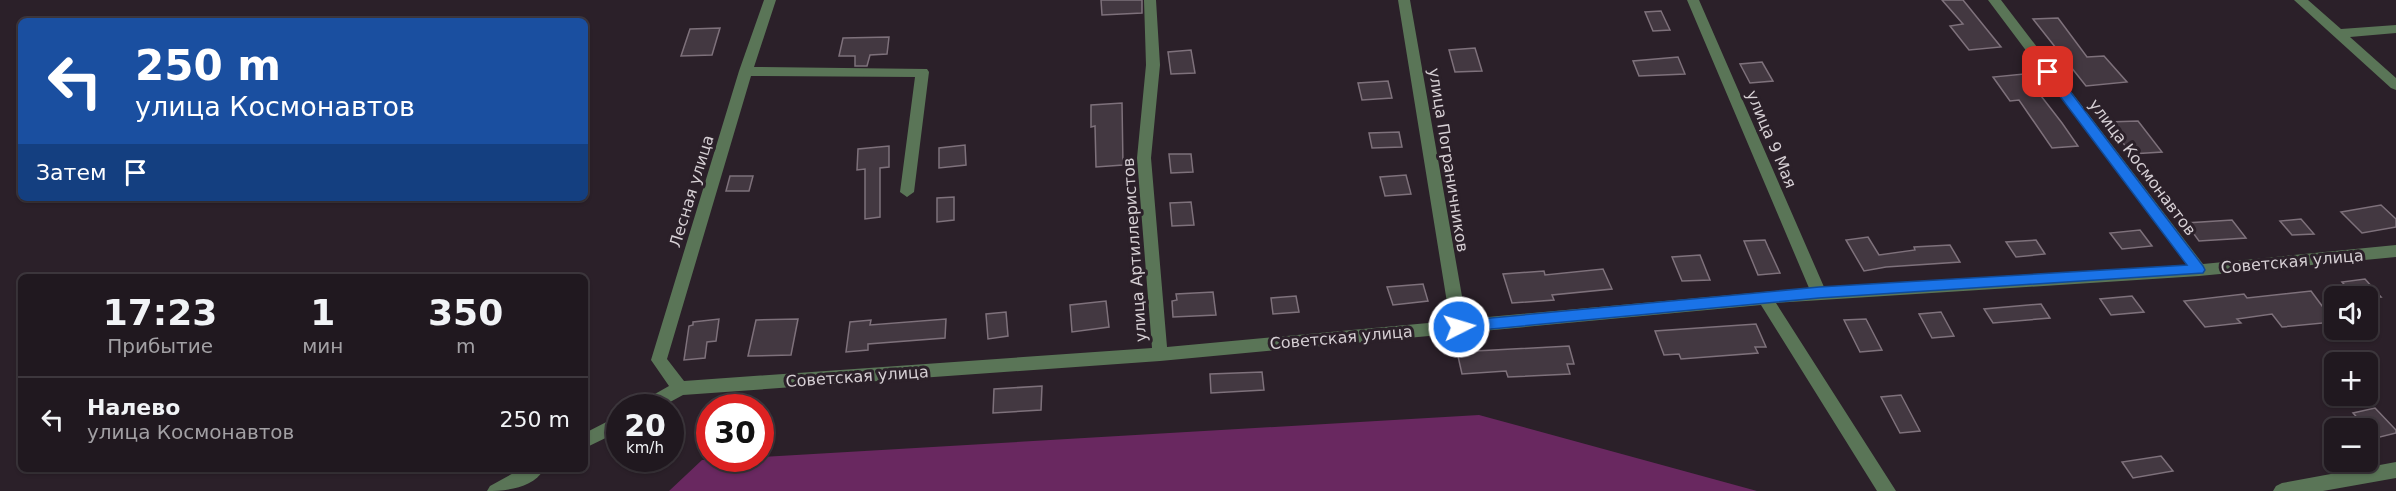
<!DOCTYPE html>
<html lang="ru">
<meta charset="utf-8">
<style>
:root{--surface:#20181f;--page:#2d252c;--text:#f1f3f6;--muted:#a2a0a4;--line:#3d373d}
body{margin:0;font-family:"DejaVu Sans",sans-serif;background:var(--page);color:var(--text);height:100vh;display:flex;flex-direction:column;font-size:22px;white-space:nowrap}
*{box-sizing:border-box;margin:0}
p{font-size:20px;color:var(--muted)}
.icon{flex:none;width:33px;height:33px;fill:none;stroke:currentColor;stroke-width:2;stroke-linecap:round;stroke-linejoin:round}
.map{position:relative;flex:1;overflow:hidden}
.panel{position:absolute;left:18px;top:274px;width:570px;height:198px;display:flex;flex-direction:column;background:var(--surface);border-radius:9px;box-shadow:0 2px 4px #0004,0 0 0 2px var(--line)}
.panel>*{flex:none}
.top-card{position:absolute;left:18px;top:18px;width:570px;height:183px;border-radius:9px;box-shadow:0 2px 4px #0004,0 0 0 2px var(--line);background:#1a4fa0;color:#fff;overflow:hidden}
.fabs{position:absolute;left:2324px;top:286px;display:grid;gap:12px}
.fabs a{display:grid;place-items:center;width:54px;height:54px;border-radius:9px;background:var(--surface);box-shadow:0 2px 4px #0004,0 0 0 2px var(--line);font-size:30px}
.speed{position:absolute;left:606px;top:394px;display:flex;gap:12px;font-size:30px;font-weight:700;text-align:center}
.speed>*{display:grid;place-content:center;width:78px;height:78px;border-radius:50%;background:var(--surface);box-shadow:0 2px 4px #0004,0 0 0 2px var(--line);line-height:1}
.speed small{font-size:15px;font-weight:400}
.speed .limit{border:9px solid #d22;background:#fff;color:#111}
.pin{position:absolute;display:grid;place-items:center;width:51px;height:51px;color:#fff;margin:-26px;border-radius:12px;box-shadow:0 3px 9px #0006}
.me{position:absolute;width:66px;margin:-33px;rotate:85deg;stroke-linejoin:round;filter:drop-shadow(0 0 4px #0008)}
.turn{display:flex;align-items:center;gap:21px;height:126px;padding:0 18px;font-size:27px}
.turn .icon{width:78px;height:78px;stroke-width:2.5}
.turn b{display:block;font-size:42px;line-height:51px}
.then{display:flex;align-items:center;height:57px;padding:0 18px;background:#0003;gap:12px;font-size:22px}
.eta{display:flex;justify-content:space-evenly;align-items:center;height:102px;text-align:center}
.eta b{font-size:36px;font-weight:800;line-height:42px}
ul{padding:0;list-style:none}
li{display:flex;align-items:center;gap:18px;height:84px;padding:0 18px;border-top:2px solid var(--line)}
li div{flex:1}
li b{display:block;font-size:22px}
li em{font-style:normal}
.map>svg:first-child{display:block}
.green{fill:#692860}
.building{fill:#433841;stroke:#7e717b;stroke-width:1.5}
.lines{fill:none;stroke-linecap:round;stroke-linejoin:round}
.minor{fill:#5a7557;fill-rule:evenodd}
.route{fill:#1a73e8;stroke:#114b97;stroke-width:1.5}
.labels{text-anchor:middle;stroke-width:6;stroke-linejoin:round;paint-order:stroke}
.street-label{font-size:16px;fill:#d6cfd4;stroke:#2b2029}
</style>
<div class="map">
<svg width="2396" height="491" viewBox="0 0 2396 491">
<rect width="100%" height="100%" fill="#2b2029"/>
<path class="green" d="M1479,415L1757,491H669L702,460L760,459L761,457Z"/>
<path class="building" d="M1101,0H1142V13L1102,15Z
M1942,0H1963L2001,47L1969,50L1950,26L1963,24Z
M1661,11L1670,30L1653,31L1645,12Z
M2058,18L2087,57L2104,56L2127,82L2086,86L2033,19Z
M720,28L712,55L681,56L690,29Z
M889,37L887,54L870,55L867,66H855V56H839L843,38Z
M1475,48L1482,71L1455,72L1449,50Z
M1191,50L1195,73L1171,74L1168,52Z
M1678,57L1685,74L1639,76L1633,61Z
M1762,62L1773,81L1750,83L1740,64Z
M2024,74L2062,123L2078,146L2052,148L2019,100L2010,101L1993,77Z
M1388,81L1392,98L1362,100L1358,83Z
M1122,103L1123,165L1096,167L1095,126L1091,127V105Z
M2138,121L2162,152L2131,154L2108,122Z
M1399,132L1402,147L1372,148L1369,133Z
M965,145L966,165L939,168V148Z
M889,146V167L880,168V217L865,219V169L857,170L858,149Z
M1169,154H1191L1193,172L1171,173Z
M1406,175L1411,194L1385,196L1380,177Z
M730,176H753L749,191H726Z
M954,197V220L937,222V198Z
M1191,202L1194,225L1172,226L1170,203Z
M2381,205L2396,219V227L2362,233L2341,212Z
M2301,219L2314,234L2292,235L2280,221Z
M2232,220L2246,238L2199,241L2186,223Z
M2140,230L2152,246L2122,249L2110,233Z
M1868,237L1879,255L1915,250L1914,247L1950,245L1960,262L1886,267L1864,271L1846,240Z
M1765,240L1768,247L1780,273L1758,275L1744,241Z
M2036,240L2045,254L2016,257L2006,242Z
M1700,255L1710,280L1682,281L1672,257Z
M1603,269L1612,289L1552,295L1554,300L1512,303L1503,274L1544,271L1545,275Z
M2365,279L2381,297H2356L2342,282Z
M1423,284L1428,301L1393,305L1387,287Z
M2311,291L2334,322L2282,327L2272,314L2237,319L2241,323L2205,327L2184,301L2244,294L2247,298Z
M1213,292L1216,315L1173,317L1172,301L1177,300L1176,294Z
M1296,296L1299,312L1273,314L1271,298Z
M2132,296L2144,312L2111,315L2100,299Z
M1106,301L1109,327L1072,332L1070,305Z
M2041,304L2050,318L1993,323L1984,309Z
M1006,312L1008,336L988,339L986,314Z
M1941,312L1954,336L1932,338L1919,314Z
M719,319L716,341L707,342L705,358L684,360L689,326L693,325V322Z
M798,319L791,355L748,356L756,320Z
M946,319L945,338L868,344V350L846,352L850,322L871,320L870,325Z
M1866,319L1882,350L1860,352L1844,320Z
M1756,324L1766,347H1755L1758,353L1681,359L1679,354L1664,355L1655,331Z
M1569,346L1574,364H1567L1570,374L1508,377L1506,371L1462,374L1457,352Z
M1262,372L1264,390L1211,393L1210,374Z
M1042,386L1041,410L993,413L994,389Z
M1901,395L1920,431L1900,433L1881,397Z
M2375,408L2396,430V433L2376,438L2353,413Z
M2161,456L2173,471L2133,478L2122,462Z"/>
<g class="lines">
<path class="minor" d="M764,0H776L754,67L927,69L929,72L914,192L907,197L900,192L915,77L751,76L667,359L684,381L1152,348L1137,158L1146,65L1144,0H1156L1160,65L1151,158L1167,347L1450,321L1398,0H1410L1466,319L1809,288L1687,0H1699L1824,287L2187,265L1988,0H2001L2203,264L2396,245V257L2199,276L1776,303L1896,491H1877L1761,305L1160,361L683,395L659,408H637L639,403L669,386L651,360L739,71Z
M2294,0H2308L2341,29L2396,25V33L2350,37L2396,78V90L2391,88Z
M620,415V431L585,448V433Z
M2396,462V478L2323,491H2273L2276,486L2282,483Z
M519,470H543C534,488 505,491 487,491L490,486Z"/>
</g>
<path class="route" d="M2048,68L2053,69L2203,266L2205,270L2203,273L1819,298L1459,332L1454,331L1452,327L1454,322L1459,321L1819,287L2187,265L2044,75L2042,72Z"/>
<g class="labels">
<g class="street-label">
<text transform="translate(1772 139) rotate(67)" y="6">улица 9 Мая</text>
<text transform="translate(1449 160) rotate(81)" y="6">улица Пограничников</text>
<text transform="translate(2143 167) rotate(53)" y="6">улица Космонавтов</text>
<text transform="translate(691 191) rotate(-73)" y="6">Лесная улица</text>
<text transform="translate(1134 250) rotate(-94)" y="6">улица Артиллеристов</text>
<text transform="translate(2292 261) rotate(-5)" y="6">Советская улица</text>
<text transform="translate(1341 337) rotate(-5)" y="6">Советская улица</text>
<text transform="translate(857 376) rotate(-4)" y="6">Советская улица</text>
</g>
</g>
</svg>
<div class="fabs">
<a><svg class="icon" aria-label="sound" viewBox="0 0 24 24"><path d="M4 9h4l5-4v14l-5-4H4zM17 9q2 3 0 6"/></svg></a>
<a>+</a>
<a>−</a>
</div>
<div class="speed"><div>20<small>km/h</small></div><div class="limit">30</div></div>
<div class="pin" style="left:2048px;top:72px;background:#d93025"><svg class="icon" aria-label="arrive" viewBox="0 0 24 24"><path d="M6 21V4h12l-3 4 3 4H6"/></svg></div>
<svg class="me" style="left:1459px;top:327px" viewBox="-20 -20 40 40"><circle r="17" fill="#1a73e8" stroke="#fff" stroke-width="3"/><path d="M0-11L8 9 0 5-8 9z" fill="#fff"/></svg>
<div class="top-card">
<div class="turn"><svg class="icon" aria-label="left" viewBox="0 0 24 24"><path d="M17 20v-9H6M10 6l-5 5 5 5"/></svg><div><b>250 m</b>улица Космонавтов</div></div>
<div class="then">Затем<svg class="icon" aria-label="arrive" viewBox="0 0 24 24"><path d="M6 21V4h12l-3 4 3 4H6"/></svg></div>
</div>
<section class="panel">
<div class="eta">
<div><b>17:23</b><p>Прибытие</p></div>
<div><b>1</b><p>мин</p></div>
<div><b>350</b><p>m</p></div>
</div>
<ul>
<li><svg class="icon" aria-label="left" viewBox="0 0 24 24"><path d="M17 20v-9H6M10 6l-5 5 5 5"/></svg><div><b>Налево</b><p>улица Космонавтов</p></div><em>250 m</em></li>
</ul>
</section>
</div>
